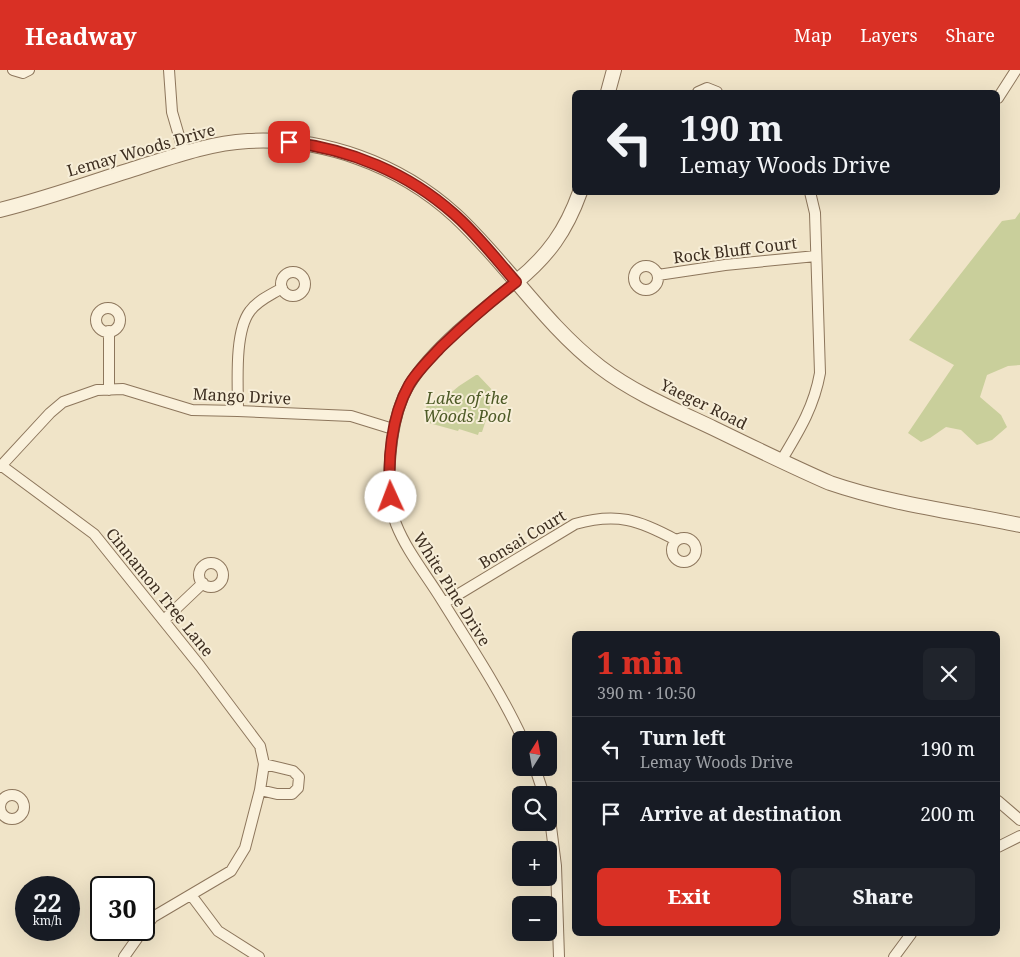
<!DOCTYPE html>
<meta charset="utf-8">
<style>
:root{--surface:#171b24;--page:#20242c;--text:#f1f3f6;--muted:#9ea1a6;--line:#363941;--accent:#d93025}
body{margin:0;font-family:"Noto Serif",serif;background:var(--page);color:var(--text);height:100vh;display:flex;flex-direction:column;font-size:19px;white-space:nowrap}
*{box-sizing:border-box;margin:0}
p{font-size:16px;color:var(--muted)}
.icon{flex:none;width:28px;height:28px;fill:none;stroke:currentColor;stroke-width:2;stroke-linecap:round;stroke-linejoin:round}
.map{position:relative;flex:1;overflow:hidden}
.panel{position:absolute;left:572px;top:561px;width:428px;height:305px;display:flex;flex-direction:column;background:var(--surface);border-radius:8px;box-shadow:0 5px 20px #0002}
.panel>*{flex:none}
.top-card{position:absolute;left:572px;top:20px;width:428px;height:105px;border-radius:8px;box-shadow:0 5px 20px #0002;background:#171b24;color:var(--text);overflow:hidden}
.needle{width:32px;rotate:11deg}
.controls{position:absolute;left:512px;top:661px;display:grid;gap:10px}
.controls a{display:grid;place-items:center;width:45px;height:45px;border-radius:8px;background:var(--surface);box-shadow:0 5px 20px #0002;font-size:25px}
.speed{position:absolute;left:15px;top:806px;display:flex;gap:10px;font-size:25px;font-weight:700;text-align:center}
.speed>*{display:grid;place-content:center;width:65px;height:65px;border-radius:50%;background:var(--surface);box-shadow:0 5px 20px #0002;line-height:1}
.speed small{font-size:12px;font-weight:400}
.speed .limit{border:2px solid #111;border-radius:8px;background:#fff;color:#111}
.pin{position:absolute;display:grid;place-items:center;width:42px;height:42px;color:#fff;margin:-21px;border-radius:10px;box-shadow:0 2px 8px #0006}
.me{position:absolute;width:55px;margin:-28px;rotate:358deg;stroke-linejoin:round;filter:drop-shadow(0 0 4px #0008)}
.turn{display:flex;align-items:center;gap:18px;height:105px;padding:0 25px;font-size:22px}
.turn .icon{width:65px;height:65px;stroke-width:2.5}
.turn b{display:block;font-size:35px;line-height:42px}
.round{display:grid;place-items:center;flex:none;width:52px;height:52px;border-radius:8px;background:var(--page)}
.head{display:flex;align-items:center;justify-content:space-between;height:85px;padding:0 25px}
h1{font-size:30px;font-weight:800;line-height:38px;color:var(--accent)}
.primary-button{display:flex;gap:10px;margin-top:auto;padding:10px 25px}
.primary-button a{flex:1;height:58px;border-radius:8px;background:var(--accent);color:#fff;font-size:20px;font-weight:800;line-height:58px;text-align:center}
.primary-button a+a{background:var(--page);color:var(--text)}
ul{padding:0;list-style:none}
li{display:flex;align-items:center;gap:15px;height:65px;padding:0 25px;border-top:1px solid var(--line)}
li div{flex:1}
li b{display:block;font-size:19px}
li em{font-style:normal}
header{display:flex;align-items:center;gap:30px;box-sizing:border-box;height:70px;padding:0 25px;background:var(--accent);color:#fff}
header strong{font-size:24px}
nav{display:flex;gap:28px;margin-inline-start:auto;font-size:18px}
.map>svg:first-child{display:block}
.green{fill:#c9cf9b}
.lines{fill:none;stroke-linecap:round;stroke-linejoin:round}
.minor-casing{stroke:#8d765c;stroke-width:12}
.tertiary-casing{stroke:#8d765c;stroke-width:16}
.minor{stroke:#faf1dc;stroke-width:10}
.tertiary{stroke:#faf1dc;stroke-width:14}
.route-casing{stroke:#8d1f18;stroke-width:12}
.route{stroke:#d93025;stroke-width:9}
.labels{text-anchor:middle;stroke-width:4;stroke-linejoin:round;paint-order:stroke}
.street-label{font-size:16px;fill:#3d2e20;stroke:#f7eed8}
.park-label{font-size:16px;font-style:italic;fill:#4d5a26;stroke:#f7eed8}
</style>
<header>
<strong>Headway</strong>
<nav><a>Map</a><a>Layers</a><a>Share</a></nav>
</header>
<div class="map">
<svg width="1020" height="887" viewBox="0 0 1020 887">
<rect width="100%" height="100%" fill="#f0e4c8"/>
<path class="green" d="M1020,142V295L1008,296L987,305L980,327L1001,345L1007,357L992,370L977,375L961,360L946,357L930,368L921,372L908,363L954,295L909,270L1002,151L1015,149Z
M476,305H478L495,323L482,362H479L478,365L459,359L458,361L429,353C423,347 425,341 427,335L444,325L447,326L459,316Z"/>
<g class="lines">
<defs>
<path id="minor" d="M13,0L23,3L29,0
M169,0L172,42L184,83
M698,22L707,18L717,22
M998,28L1016,0
M634 208a12 12 0 1 1 24 0a12 12 0 1 1-24 0Z
M281 214a12 12 0 1 1 24 0a12 12 0 1 1-24 0Z
M658,205L725,195L816,186
M516,212C482,239 432,278 410,314C390,345 383,420 396,454C407,482 428,507 443,532C471,577 501,622 523,670
M96 250a12 12 0 1 1 24 0a12 12 0 1 1-24 0Z
M109,261V320
M238,341C238,314 234,262 250,241C258,230 271,225 282,218
M781,391C799,361 814,337 820,303L815,143L810,122
M2,396L94,464L200,596L260,676L264,694L260,720L245,778L231,801L153,847L144,859
M0,397L50,343L63,332L97,320L123,319L192,340L238,341L351,346L393,359
M672 480a12 12 0 1 1 24 0a12 12 0 1 1-24 0Z
M199 505a12 12 0 1 1 24 0a12 12 0 1 1-24 0Z
M444,533L575,454C617,442 639,450 676,470
M164,550L203,513
M535,698L544,725
M260,720L277,724H292L298,718L299,707L293,701L264,694
M0 737a12 12 0 1 1 24 0a12 12 0 1 1-24 0Z
M998,731L1020,750
M549,741L556,796L559,887
M998,777L1020,766
M191,825L218,861L259,887
M124,887L143,860
M894,887L911,864"/>
<path id="tertiary" d="M608,22L614,0
M0,140C49,128 98,110 146,95C180,84 213,73 248,71C323,67 399,94 455,145C506,192 544,254 600,297C634,323 675,340 713,358C752,377 791,396 830,413C891,434 957,442 1020,455
M516,212C548,186 566,161 580,122"/>
</defs>
<use href="#minor" class="minor-casing"/>
<use href="#tertiary" class="tertiary-casing"/>
<use href="#minor" class="minor"/>
<use href="#tertiary" class="tertiary"/>
</g>
<g class="lines">
<defs>
<path id="route" d="M289,72C350,79 408,103 454,144C477,164 496,189 516,212C490,232 465,254 441,277C430,289 417,301 409,315C391,347 387,392 391,427"/>
</defs>
<use href="#route" class="route-casing"/>
<use href="#route" class="route"/>
</g>
<g class="labels">
<g class="street-label">
<text transform="translate(141 80) rotate(-16)" y="6">Lemay Woods Drive</text>
<text transform="translate(735 180) rotate(-7)" y="6">Rock Bluff Court</text>
<text transform="translate(242 326) rotate(3)" y="6">Mango Drive</text>
<text transform="translate(704 334) rotate(26)" y="6">Yaeger Road</text>
<text transform="translate(522 469) rotate(-31)" y="6">Bonsai Court</text>
<text transform="translate(452 519) rotate(58)" y="6">White Pine Drive</text>
<text transform="translate(160 522) rotate(51)" y="6">Cinnamon Tree Lane</text>
</g>
<g class="park-label">
<text x="467" y="334">Lake of the<tspan x="467" dy="18">Woods Pool</tspan></text>
</g>
</g>
</svg>
<div class="controls">
<a><svg class="needle" viewBox="-14 -14 28 28"><path d="M0-13l5 13h-10z" fill="#e53935"/><path d="M0 13l5-13h-10z" fill="#9ea1a6"/></svg></a>
<a><svg class="icon" aria-label="search" viewBox="0 0 24 24"><circle cx="10" cy="10" r="6"/><path d="M15 15l6 6"/></svg></a>
<a>+</a>
<a>−</a>
</div>
<div class="speed"><div>22<small>km/h</small></div><div class="limit">30</div></div>
<div class="pin" style="left:289px;top:72px;background:#d93025"><svg class="icon" aria-label="arrive" viewBox="0 0 24 24"><path d="M6 21V4h12l-3 4 3 4H6"/></svg></div>
<svg class="me" style="left:391px;top:427px" viewBox="-20 -20 40 40"><circle r="19" fill="#fff"/><path d="M0-13L10 11 0 6-10 11z" fill="#d93025"/></svg>
<div class="top-card">
<div class="turn"><svg class="icon" aria-label="left" viewBox="0 0 24 24"><path d="M17 20v-9H6M10 6l-5 5 5 5"/></svg><div><b>190 m</b>Lemay Woods Drive</div></div>
</div>
<section class="panel">
<div class="head"><div><h1>1 min</h1><p>390 m · 10:50</p></div><a class="round"><svg class="icon" aria-label="close" viewBox="0 0 24 24"><path d="M6 6l12 12M18 6L6 18"/></svg></a></div>
<ul>
<li><svg class="icon" aria-label="left" viewBox="0 0 24 24"><path d="M17 20v-9H6M10 6l-5 5 5 5"/></svg><div><b>Turn left</b><p>Lemay Woods Drive</p></div><em>190 m</em></li>
<li><svg class="icon" aria-label="arrive" viewBox="0 0 24 24"><path d="M6 21V4h12l-3 4 3 4H6"/></svg><div><b>Arrive at destination</b></div><em>200 m</em></li>
</ul>
<div class="primary-button"><a>Exit</a><a>Share</a></div>
</section>
</div>
